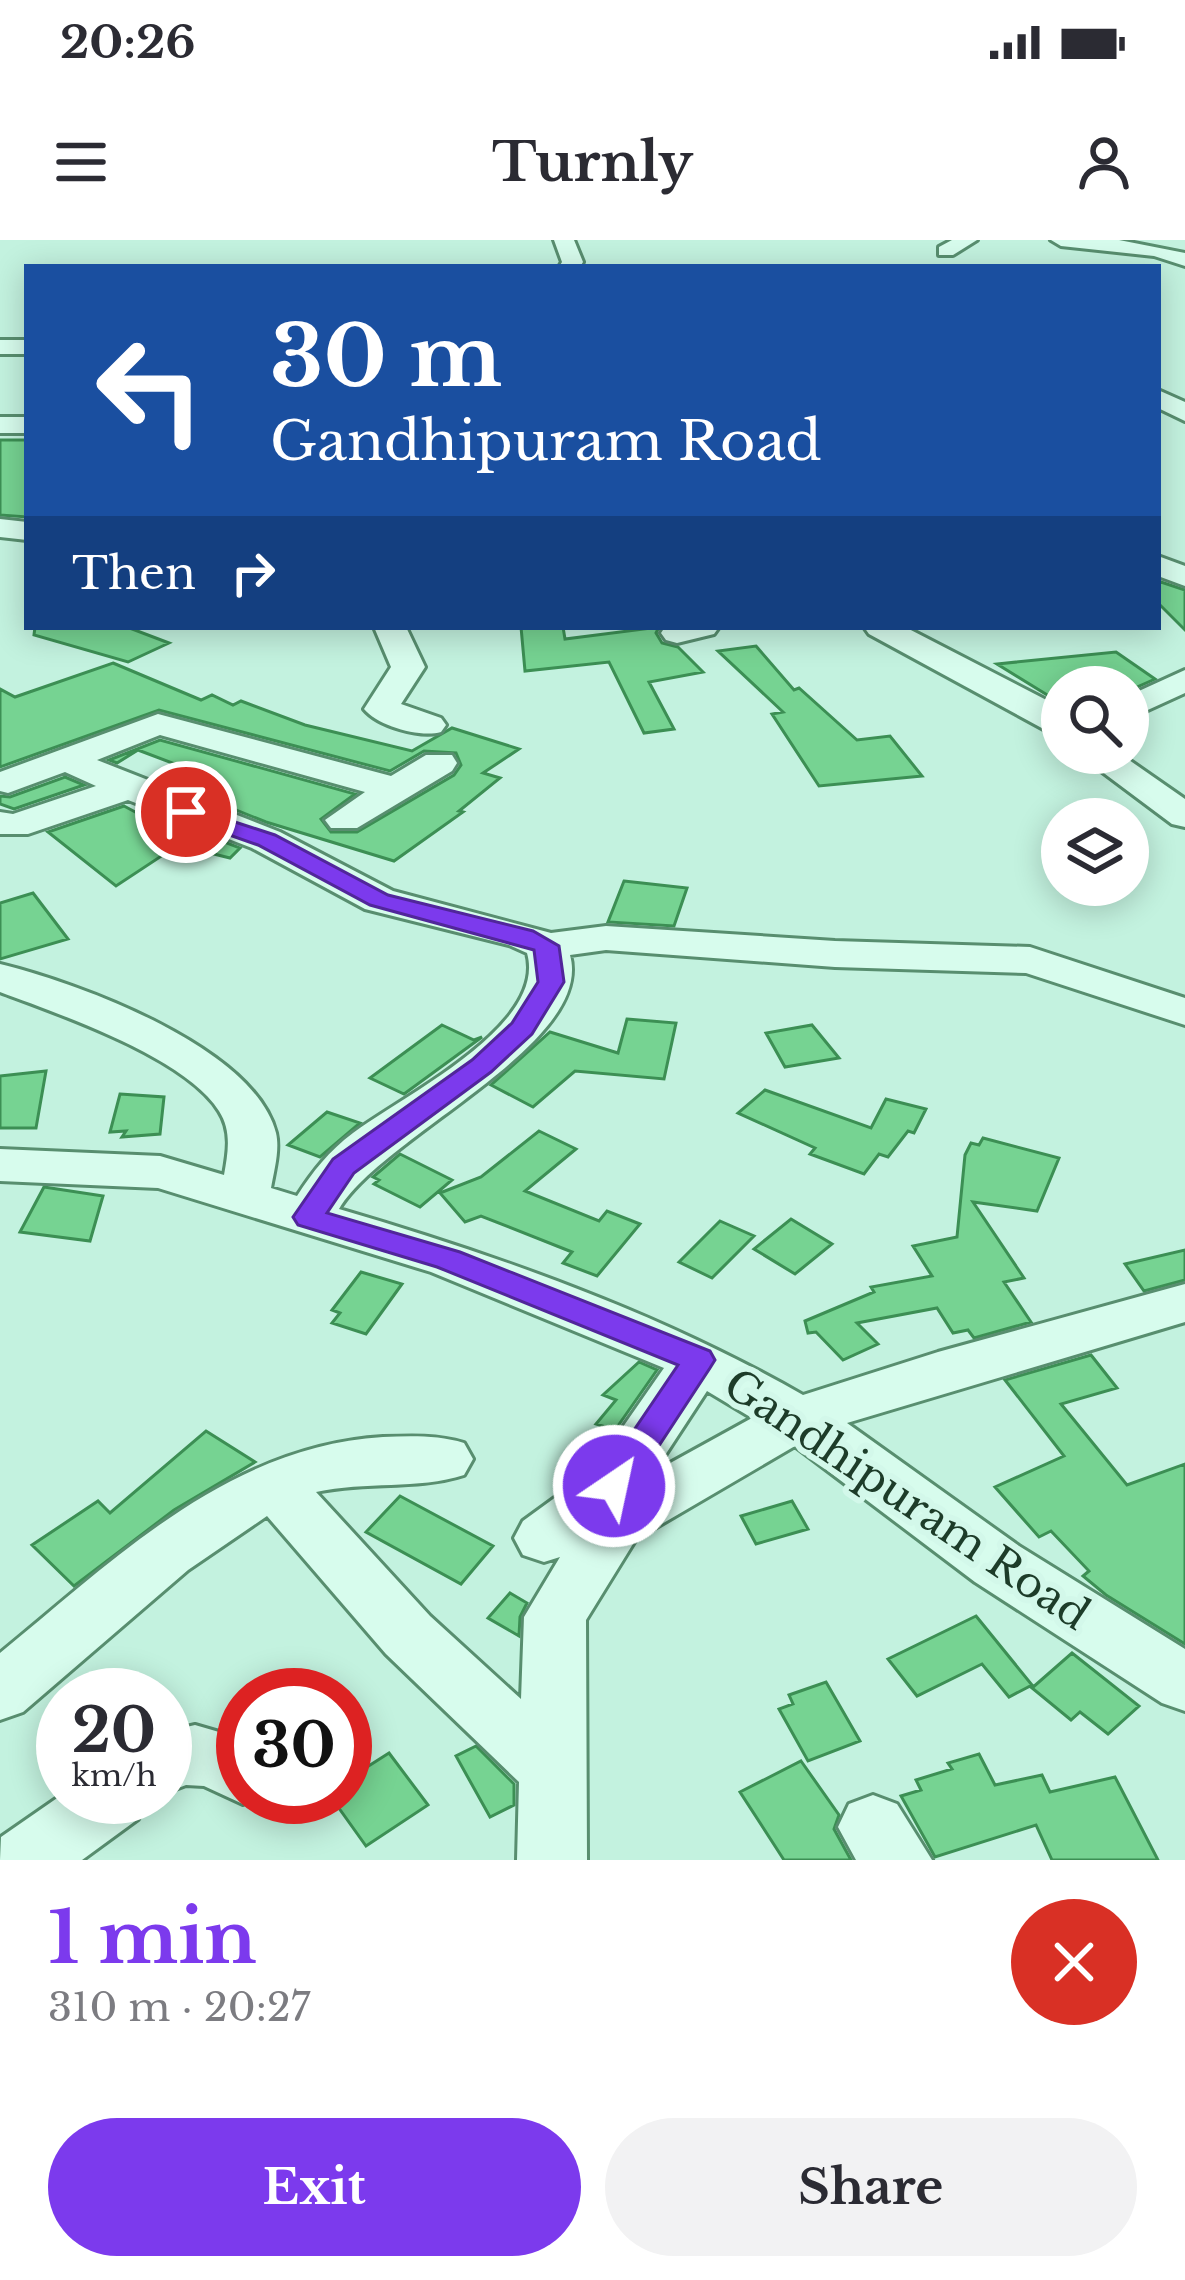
<!DOCTYPE html>
<meta charset="utf-8">
<style>
:root{--surface:#fff;--page:#f2f2f3;--text:#2b2b33;--muted:#7c7c81;--accent:#7c3aed}
body{margin:0;font-family:"Libre Baskerville",serif;background:var(--page);color:var(--text);height:100vh;display:flex;flex-direction:column;font-size:45px;white-space:nowrap}
*{box-sizing:border-box;margin:0}
p{font-size:39px;color:var(--muted)}
.icon{flex:none;width:66px;height:66px;fill:none;stroke:currentColor;stroke-width:2;stroke-linecap:round;stroke-linejoin:round}
.map{position:relative;height:1620px;overflow:hidden}
.sheet{display:flex;flex-direction:column;background:var(--surface);flex:1}
.sheet>*{flex:none}
.banner{position:absolute;left:24px;top:24px;width:1137px;height:366px;border-radius:0px;box-shadow:0 6px 30px #0003;background:#1a4fa0;color:#fff;overflow:hidden}
.buttons{position:absolute;left:1041px;top:426px;display:grid;gap:24px}
.buttons a{display:grid;place-items:center;width:108px;height:108px;border-radius:50%;background:var(--surface);box-shadow:0 6px 30px #0003;font-size:60px}
.speed{position:absolute;left:36px;top:1428px;display:flex;gap:24px;font-size:60px;font-weight:700;text-align:center}
.speed>*{display:grid;place-content:center;width:156px;height:156px;border-radius:50%;background:var(--surface);box-shadow:0 6px 30px #0003;line-height:1}
.speed small{font-size:30px;font-weight:400}
.speed .limit{border:18px solid #d22;background:#fff;color:#111}
.pin{position:absolute;display:grid;place-items:center;width:102px;height:102px;color:#fff;margin:-51px;border:6px solid #fff;border-radius:50%;box-shadow:0 3px 12px #0007}
.me{position:absolute;width:132px;margin:-66px;rotate:34deg;stroke-linejoin:round;filter:drop-shadow(0 0 9px #0008)}
.turn{display:flex;align-items:center;gap:42px;height:252px;padding:0 48px;font-size:54px}
.turn .icon{width:156px;height:156px;stroke-width:2.5}
.turn b{display:block;font-size:84px;line-height:102px}
.then{display:flex;align-items:center;height:114px;padding:0 48px;background:#0003;gap:24px;font-size:45px}
.round{display:grid;place-items:center;flex:none;width:126px;height:126px;border-radius:63px;background:var(--page)}
.overview{display:flex;align-items:center;justify-content:space-between;height:204px;padding:0 48px}
h1{font-size:72px;font-weight:700;line-height:90px;color:var(--accent)}
.button{display:flex;gap:24px;margin-top:auto;padding:24px 48px}
.button a{flex:1;height:138px;border-radius:72px;background:var(--accent);color:#fff;font-size:48px;font-weight:700;line-height:138px;text-align:center}
.button a+a{background:var(--page);color:var(--text)}
.status{display:flex;justify-content:space-between;align-items:center;height:84px;padding:0 60px;background:var(--surface);direction:ltr}
.status svg{height:33px;fill:currentColor}
header{display:flex;justify-content:space-between;align-items:center;height:156px;padding:0 48px;background:var(--surface);font-size:54px;font-weight:700}
.map>svg:first-child{display:block}
.building{fill:#76d392;stroke:#3c8f54;stroke-width:3}
.lines{fill:none;stroke-linecap:round;stroke-linejoin:round}
.minor-casing{stroke:#588e6f;stroke-width:6}
.minor{fill:#d7fced;fill-rule:evenodd}
.route{fill:#7c3aed;stroke:#51269a;stroke-width:3}
.labels{text-anchor:middle;stroke-width:12;stroke-linejoin:round;paint-order:stroke}
.near-street-label{font-size:42px;fill:#1d3c29;stroke:#d3f8ea}
</style>
<div class="status"><b>20:26</b><svg viewBox="0 0 49 12"><path d="M0 12V9h3v3zM5 12V6h3v6zM10 12V3h3v9zM15 12V0h3v12zM26 1h20v11H26zM47 4h2v5h-2z"/></svg></div>
<header><svg class="icon" aria-label="menu" viewBox="0 0 24 24"><path d="M4 6h16M4 12h16M4 18h16"/></svg>Turnly<svg class="icon" aria-label="person" viewBox="0 0 24 24"><circle cx="12" cy="8" r="4"/><path d="M4 21q1-7 8-7t8 7"/></svg></header>
<div class="map">
<svg width="1185" height="1620" viewBox="0 0 1185 1620">
<rect width="100%" height="100%" fill="#c3f2df"/>
<path class="building" d="M0,200H27V277L0,275Z
M1158,341L1185,350V390L1158,363Z
M35,387H127L169,403L128,422L34,395Z
M521,387H563L565,399L659,387L656,393L662,403L678,407L703,432L649,442L674,489L644,493L609,422L525,431Z
M756,406L794,450L799,448L857,500L890,496L922,536L819,546L772,474L783,472L718,411Z
M1116,412L1155,439L1137,447H1062V464L997,424Z
M113,423L201,460L212,455L233,465L241,461L305,485L412,511L452,488L519,509L483,533L500,538L459,571L463,572L394,621L266,582L196,554L217,540L138,510L117,523L109,520L160,500L355,554L321,579L331,592H357L454,535L461,525L456,513L424,511L390,531L159,470L0,527V449L15,457Z
M65,537L84,545L14,569L0,564V556L10,557Z
M124,566L154,582L161,577L240,608L230,618L178,605L116,646L48,592Z
M624,641L687,648L674,686L608,682Z
M33,653L68,699L0,719V663Z
M627,779L676,783L664,839L575,831L533,867L491,845L550,792L618,813Z
M442,785L474,800L482,797L404,854L370,838Z
M812,785L839,818L785,827L766,793Z
M46,831L36,888H0V836Z
M765,850L871,888L886,859L926,869L914,893L908,891L888,917L879,914L864,934L810,914L815,908L738,873Z
M120,854L164,857L160,894L122,897L126,891L110,892Z
M327,872L360,883L320,917L288,905Z
M539,891L576,909L525,951L599,981L607,971L640,984L597,1036L563,1023L572,1012L481,976L465,982L440,953L481,937Z
M983,898L1059,918L1037,971L973,962L1024,1038L1004,1042L1031,1082L974,1098L968,1090L953,1093L937,1068L857,1083L878,1104L843,1120L816,1092L808,1093L805,1081L874,1052L871,1047L932,1036L913,1006L957,997L965,915L971,903L979,905Z
M400,914L452,940L420,967L374,944L379,940L373,937Z
M44,947L103,956L90,1001L20,992Z
M791,979L832,1004L795,1034L754,1009Z
M720,981L754,996L712,1038L679,1022Z
M1185,1010V1040L1144,1051L1125,1024Z
M361,1032L402,1044L366,1094L332,1083L340,1073L332,1070Z
M1091,1115L1117,1148L1061,1164L1127,1245L1185,1224V1404L1106,1355L1083,1336L1089,1331L1051,1291L1039,1297L995,1247L1064,1216L1005,1140Z
M639,1122L657,1130L615,1190L596,1184L616,1160L603,1155Z
M206,1191L255,1222L174,1270L74,1346L32,1305L98,1261L110,1273Z
M400,1256L493,1306L461,1344L366,1292Z
M792,1261L808,1289L756,1304L741,1276Z
M510,1353L527,1363L520,1377L519,1396L488,1378Z
M976,1376L1032,1445L1009,1457L982,1424L917,1456L888,1419Z
M1072,1413L1139,1466L1108,1494L1080,1472L1071,1480L1032,1448Z
M826,1442L860,1501L808,1521L779,1469L793,1464L789,1455Z
M476,1506L514,1544V1565L490,1577L456,1516Z
M389,1513L428,1565L366,1606L331,1557H345V1541Z
M979,1514L995,1545L1042,1535L1050,1552L1115,1537L1158,1620H1052L1036,1585L935,1617L901,1556L921,1550L916,1540L952,1529L948,1523Z
M801,1521L839,1575L834,1589L851,1620H784L740,1552Z"/>
<g class="lines">
<defs>
<path id="minor" d="M554,0H574L583,22L580,27H559L562,22Z
M952,0H977L953,15H939V7Z
M1051,0H1119L1185,13V26L1154,16L1061,6Z
M0,100H27V114H0Z
M1158,150L1185,162V181L1158,168Z
M0,177H27V193H0Z
M0,279L27,282V300L0,297Z
M1158,316L1185,326V346L1158,336Z
M374,387H406L425,427L401,464L441,478L446,485L441,492C420,498 378,486 364,469L391,427Z
M665,387H719L714,394L677,403L666,400L661,393Z
M864,387H905L1056,465L1062,470V499L869,394Z
M1185,430V453L1128,479V456Z
M158,474L391,536L426,515H452L457,523L452,531L357,588H331L325,580L365,552L160,495L97,520L280,592L393,651L551,693L606,686L835,701L1030,707L1185,758V785L1026,733L835,727L606,710L570,715C595,804 382,896 339,969C499,1016 658,1072 803,1155L938,1112L1185,1044V1082L847,1183L1019,1306L1185,1409V1471L1162,1463L975,1342L795,1206L636,1299L586,1380L587,1620H517L519,1542L386,1414L267,1276L188,1330L23,1472L0,1480V1413C114,1320 228,1206 383,1197C411,1196 438,1195 464,1203L473,1219L464,1235C418,1250 365,1241 316,1252L430,1376L521,1459L524,1377L560,1317L544,1322L523,1315L514,1298L523,1281L593,1230L664,1128L431,1032L158,948L0,941V909L160,916L224,935C228,913 232,891 219,871C185,817 59,774 0,752V724C78,743 254,807 276,893C280,910 274,931 271,948L297,956C313,931 329,911 353,893C402,856 548,786 527,713L509,705L365,669L252,608L128,560L28,594H0V572L13,574L96,546L65,532L8,553L0,551V532ZM707,1151L752,1178L654,1232Z
M1077,513H1119L1185,559V587L1172,584Z
M195,1485L243,1499V1557H263L243,1564L204,1546L186,1545L165,1553V1492Z
M63,1554L148,1557L138,1579L82,1620H0L1,1597Z
M873,1555L897,1564L932,1620H856L838,1587L849,1564Z"/>
</defs>
<use href="#minor" class="minor-casing"/>
<use href="#minor" class="minor"/>
</g>
<path class="route" d="M186,566L275,595L388,655L533,691L559,706L564,742L532,794L491,832L354,933L327,973L460,1012L710,1111L715,1120L710,1128L626,1256L614,1260L601,1256L596,1246L678,1125L437,1027L298,985L293,977L333,919L472,820L512,783L538,742L534,710L370,665L258,605L178,577V568Z"/>
<g class="labels">
<g class="near-street-label">
<text transform="translate(907 1259) rotate(34)" y="15">Gandhipuram Road</text>
</g>
</g>
</svg>
<div class="buttons">
<a><svg class="icon" aria-label="search" viewBox="0 0 24 24"><circle cx="10" cy="10" r="6"/><path d="M15 15l6 6"/></svg></a>
<a><svg class="icon" aria-label="layers" viewBox="0 0 24 24"><path d="M12 4l9 5-9 5-9-5zM3 14l9 5 9-5"/></svg></a>
</div>
<div class="speed"><div>20<small>km/h</small></div><div class="limit">30</div></div>
<div class="pin" style="left:186px;top:572px;background:#d93025"><svg class="icon" aria-label="arrive" viewBox="0 0 24 24"><path d="M6 21V4h12l-3 4 3 4H6"/></svg></div>
<svg class="me" style="left:614px;top:1246px" viewBox="-20 -20 40 40"><circle r="17" fill="#7c3aed" stroke="#fff" stroke-width="3"/><path d="M0-11L8 9 0 5-8 9z" fill="#fff"/></svg>
<div class="banner">
<div class="turn"><svg class="icon" aria-label="left" viewBox="0 0 24 24"><path d="M17 20v-9H6M10 6l-5 5 5 5"/></svg><div><b>30 m</b>Gandhipuram Road</div></div>
<div class="then">Then<svg class="icon" aria-label="right" viewBox="0 0 24 24"><path d="M7 20v-9h11M14 6l5 5-5 5"/></svg></div>
</div>
</div>
<section class="sheet">
<div class="overview"><div><h1>1 min</h1><p>310 m · 20:27</p></div><a class="round" style="background:#d93025;color:#fff"><svg class="icon" aria-label="close" viewBox="0 0 24 24"><path d="M6 6l12 12M18 6L6 18"/></svg></a></div>
<div class="button"><a>Exit</a><a>Share</a></div>
</section>
